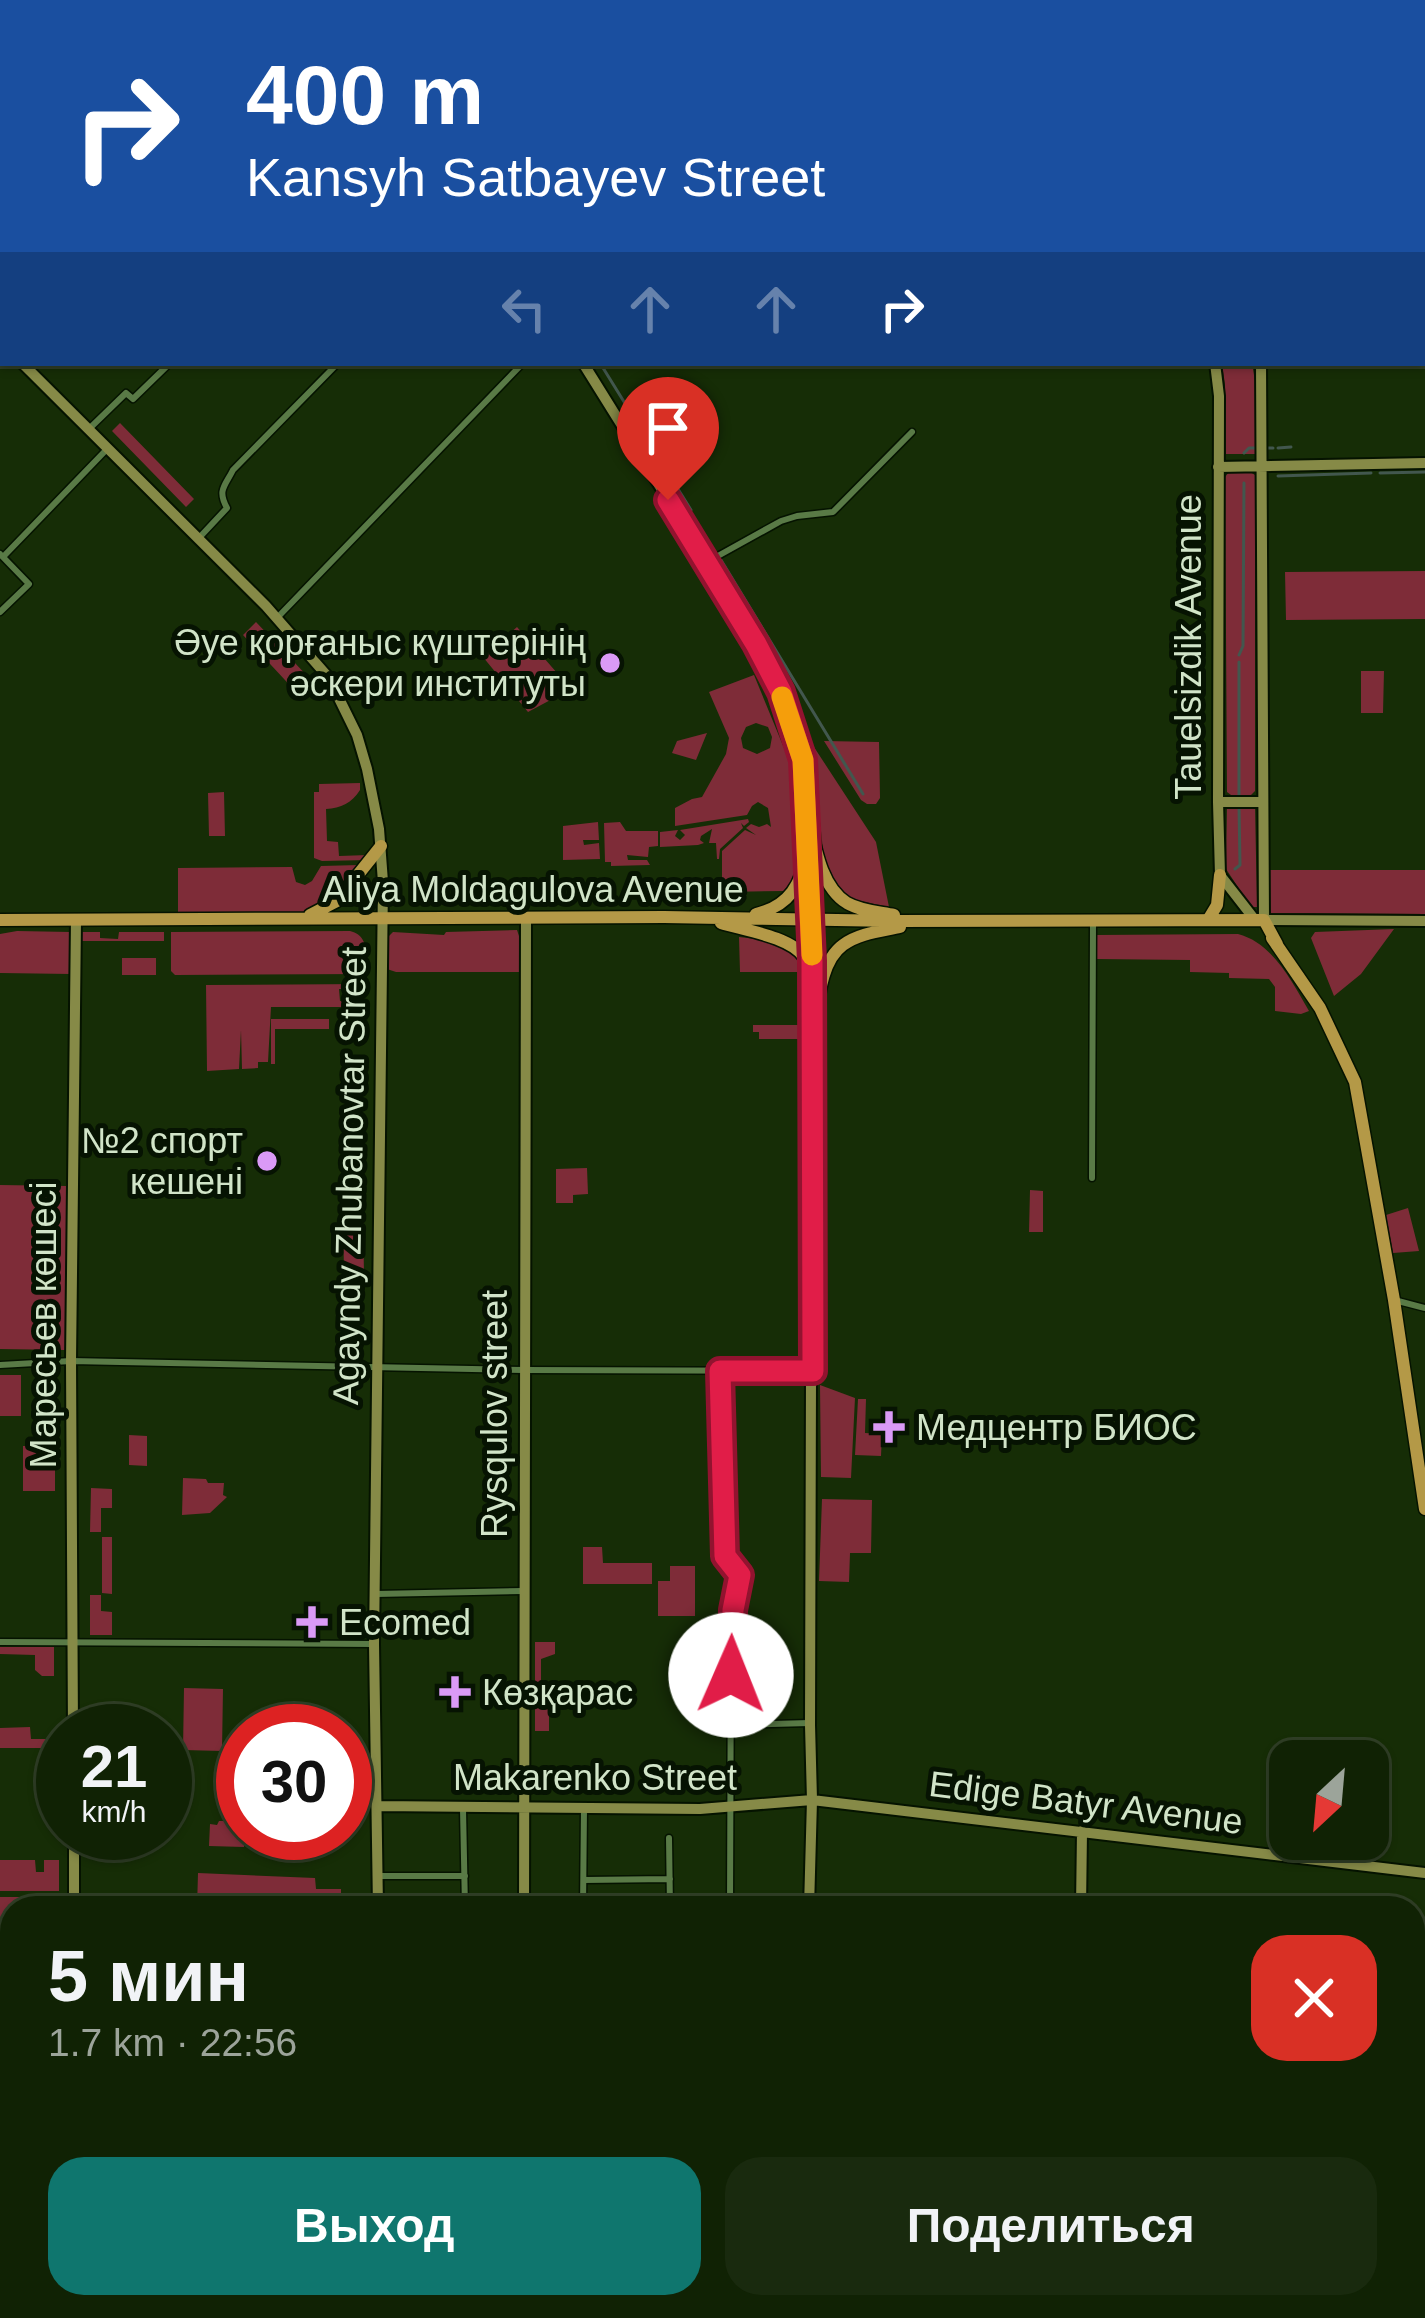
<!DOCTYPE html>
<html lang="ru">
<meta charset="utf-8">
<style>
:root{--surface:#102204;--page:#192a0e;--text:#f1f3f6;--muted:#9ca49a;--line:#303f26;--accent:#0f766e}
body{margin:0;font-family:Helvetica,sans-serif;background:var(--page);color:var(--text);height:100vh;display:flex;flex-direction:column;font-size:45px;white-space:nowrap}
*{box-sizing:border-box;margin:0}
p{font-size:39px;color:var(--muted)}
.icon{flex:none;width:66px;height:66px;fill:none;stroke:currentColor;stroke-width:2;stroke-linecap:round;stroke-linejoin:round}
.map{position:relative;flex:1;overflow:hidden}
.sheet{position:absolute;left:0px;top:1896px;width:1425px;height:423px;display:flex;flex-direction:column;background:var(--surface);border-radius:36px 36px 0 0;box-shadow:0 3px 9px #0004,0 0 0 3px var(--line)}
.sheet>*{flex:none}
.banner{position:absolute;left:0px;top:0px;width:1425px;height:366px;box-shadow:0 3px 9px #0004,0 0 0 3px var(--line);background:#1a4fa0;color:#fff;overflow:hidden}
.needle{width:78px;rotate:206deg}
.controls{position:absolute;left:1269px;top:1740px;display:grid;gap:24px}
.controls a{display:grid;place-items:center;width:120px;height:120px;border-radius:24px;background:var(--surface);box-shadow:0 3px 9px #0004,0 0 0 3px var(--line);font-size:60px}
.speed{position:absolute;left:36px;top:1704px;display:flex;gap:24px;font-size:60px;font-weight:700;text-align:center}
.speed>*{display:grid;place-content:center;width:156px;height:156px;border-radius:50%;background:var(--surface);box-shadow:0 3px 9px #0004,0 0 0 3px var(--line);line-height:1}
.speed small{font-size:30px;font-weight:400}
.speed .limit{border:18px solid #d22;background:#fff;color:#111}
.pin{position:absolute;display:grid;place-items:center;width:102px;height:102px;color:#fff;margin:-123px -51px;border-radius:50% 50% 50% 0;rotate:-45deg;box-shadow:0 0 12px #0007}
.pin .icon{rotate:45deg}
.me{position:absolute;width:132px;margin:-66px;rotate:1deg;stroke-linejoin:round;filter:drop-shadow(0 0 9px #0008)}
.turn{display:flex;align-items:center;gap:42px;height:252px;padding:0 48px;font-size:54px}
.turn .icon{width:156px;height:156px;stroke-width:2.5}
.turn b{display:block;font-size:84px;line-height:102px}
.lanes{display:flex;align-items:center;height:114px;padding:0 48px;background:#0003;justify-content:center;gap:60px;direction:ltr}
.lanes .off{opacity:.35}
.round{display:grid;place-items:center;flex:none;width:126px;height:126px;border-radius:36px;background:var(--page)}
.head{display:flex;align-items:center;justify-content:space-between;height:204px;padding:0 48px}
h1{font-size:72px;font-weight:700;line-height:90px}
.cta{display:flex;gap:24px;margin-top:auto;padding:24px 48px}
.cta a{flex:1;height:138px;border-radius:36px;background:var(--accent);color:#fff;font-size:48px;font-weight:700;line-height:138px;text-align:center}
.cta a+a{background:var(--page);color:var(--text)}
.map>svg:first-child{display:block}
.green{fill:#7e2c38;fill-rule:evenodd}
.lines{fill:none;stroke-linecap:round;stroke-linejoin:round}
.stream{stroke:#42574e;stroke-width:3}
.street-casing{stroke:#051300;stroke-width:9}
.secondary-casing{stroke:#051300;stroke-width:14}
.primary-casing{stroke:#051300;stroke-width:15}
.street{stroke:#597a46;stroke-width:6}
.secondary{stroke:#868a47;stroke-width:10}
.primary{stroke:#b49947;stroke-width:12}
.rail{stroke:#afc3a5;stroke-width:3;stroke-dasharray:18 9;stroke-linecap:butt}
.route-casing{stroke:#92132f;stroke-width:30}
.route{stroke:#e11d48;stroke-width:21}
.slow{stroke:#f59e0b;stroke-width:21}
.poi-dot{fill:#da9af6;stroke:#061302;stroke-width:4.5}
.labels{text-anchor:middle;stroke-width:10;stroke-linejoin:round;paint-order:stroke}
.poi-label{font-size:36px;fill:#d1e4c8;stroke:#061302;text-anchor:start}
.street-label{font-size:36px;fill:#d1e4c8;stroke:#061302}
</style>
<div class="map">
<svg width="1425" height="2318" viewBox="0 0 1425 2318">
<rect width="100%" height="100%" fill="#162d06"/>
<path class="green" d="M1222,363H1252L1256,387L1255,454H1226L1225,385Z
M120,423L194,499L186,507L112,431Z
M1229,472H1250L1255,475V791L1251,795H1231L1227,792L1225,477Z
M1425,571V619L1286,620L1285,572Z
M256,622L312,681L298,694L243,635Z
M517,627L571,689L528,712L483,657Z
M1361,671H1384L1383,713H1361Z
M754,675L791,765L797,873L784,891L725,892L722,906V851L745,830L756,835L746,828L751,824L759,827L767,824L771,827L768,808L758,802L752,806L747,815L675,826V808L692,799L702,797L726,754L729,738L709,692ZM756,723L768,727L772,737L770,748L757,754L743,748L741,738L746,727Z
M707,733L696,760L672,753L677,741Z
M824,741L879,742L880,798L876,804H867L861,800Z
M812,744L876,842L889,907L850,899L831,881L824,860Z
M360,783V790C352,803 341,808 326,809L327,841L338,842L339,856L368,855L369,860L322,861L314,858V792H319V784Z
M224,792L225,836H209L208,793Z
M1227,805H1255L1257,907H1251L1226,869Z
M748,819L749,822L744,826L741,823L743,828L720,849L719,859H717L716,843H709L712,829L701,836L700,840L704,843L698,845L660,847V832L678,830L675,836L680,840L685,835L680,830Z
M598,822L599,840H583L584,845L599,843L600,859L563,860V826Z
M620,822L626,831H658V846L649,847L648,857L627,855L628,860H647L650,865L611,866V862H605L604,823Z
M359,865L335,896L305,913L178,912V868L292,867L296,882L305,885L312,881L321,866Z
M1269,870H1425V914L1269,913Z
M1394,929L1361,974L1334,996L1311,938L1315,932Z
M517,930L521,942V972H396L387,969L389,936L393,932L444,935L446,932Z
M17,931L70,932L72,936L71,974L0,973V934Z
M350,931C371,936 365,957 365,974L175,975L171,971V932Z
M82,932H100V938L118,939L119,932H164V941H82Z
M1238,934C1273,943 1292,982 1309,1011L1301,1014L1275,1011V987L1269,979L1229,978V973L1190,972V960L1097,959L1096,935Z
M739,937C771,941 790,942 806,972H740Z
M122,958H156V975H122Z
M365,984V989H339L340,1001L354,1002V1007H271L268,1062H258V1068L242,1069L241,1030L239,1069L207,1071L206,985Z
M271,1019H329V1029H275V1064H271Z
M753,1025H802V1039H759V1032H753Z
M587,1168L588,1194L573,1195V1203H556V1169Z
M0,1185L67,1186L65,1350L0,1349Z
M1030,1190L1043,1191V1232H1029Z
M1408,1208L1419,1251L1393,1253L1386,1215Z
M343,1213H363L364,1274H344Z
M0,1375H21V1416H0Z
M820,1385L855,1398L851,1478L821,1477Z
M858,1399H866L865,1433L882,1434L881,1456L855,1455Z
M129,1435L147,1436V1466L129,1465Z
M23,1446H55V1491H23Z
M183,1478L206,1479L208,1483H224L223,1495L227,1497L210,1513L182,1515Z
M91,1488L112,1489V1508H101V1532H90Z
M822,1499L872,1500L871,1553H850L849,1582L819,1581Z
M102,1537H112V1594L102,1593Z
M583,1547H602L603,1563H652V1584H583Z
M670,1566H695V1616H658V1581H670Z
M90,1595H101V1611L112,1612V1635H90Z
M535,1642H555V1654L541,1659V1691L549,1692V1731H535Z
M0,1647H54V1676H42L35,1670V1655L0,1654Z
M184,1688L223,1689L222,1751L183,1750Z
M30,1727L31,1739H59V1748H0V1728Z
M42,1758H59V1803H37L36,1773L42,1772Z
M219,1821H231L235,1825V1833L244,1834V1847L209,1846L210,1824L217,1825Z
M0,1860H35L36,1872H44V1860H59V1891H0Z
M198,1873L315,1878L316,1889H341V1908H197Z
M0,1897H46V1908H12V1926H0Z"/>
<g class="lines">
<path class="stream" d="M376,0L377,3
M600,363L691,510
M1268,448H1273
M1278,448L1291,447
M1244,453L1249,448H1255
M1380,473L1425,472
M1278,476L1371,473
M721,560L863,794
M1239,655L1243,646L1244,483
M1239,662V795
M1235,869L1240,865L1239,806"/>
<defs>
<path id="street" d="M160,0L163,3
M1422,333H1425
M91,427L126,393L133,399L170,363
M198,539L227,508C217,490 225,486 233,470L338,363
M0,554L29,584L0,612
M3,557L108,448
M707,562L781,521L797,516L833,512L912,432
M277,618L523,363
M1092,1178L1093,923
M1398,1301L1425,1308
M0,1365L71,1361L523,1370L812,1371
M720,1371L726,1556L740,1575L731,1633L730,1908
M376,1594L523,1591
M0,1642L374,1644
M731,1725L810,1723
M463,1809L465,1908
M669,1838L670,1908
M379,1876H465
M584,1880L670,1879
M583,1908L584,1809
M134,2318V2307
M320,2318V2307
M583,2318L584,2307
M669,2318V2307
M728,2318L729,2307"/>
<path id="secondary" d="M360,0L362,3
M997,0L999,3
M1042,0L1044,3
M334,3L337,0
M1422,47H1425
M0,341L3,338
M0,352L3,349
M22,363L266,606L329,678L357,735L367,769L379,829L383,882L374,1644L378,1908
M583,363L707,562L756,644L781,692L803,760L806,811
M1215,363L1219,396L1218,802L1220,875L1255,920
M1261,363L1264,920L1425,921
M1218,467L1425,463
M1218,802H1262
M807,830L812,1015
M73,1731L71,1361L76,920
M377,1806L700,1809L812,1800L1425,1873
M74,1908V1833
M524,1908L526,919
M809,1908L812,1800L810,1725L812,1034
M1081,1908L1082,1831
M0,1997H12
M522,2307V2318
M72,2318V2307
M378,2318V2307
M806,2318V2307
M1080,2318V2307"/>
<path id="primary" d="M806,807C814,838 818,885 847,903C861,911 879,912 894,915
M756,914C790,906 801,884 808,852
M310,915L337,901L381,846
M0,920L664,917L896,921L1264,920L1277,944
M1208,920L1217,905L1220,875
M721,923C744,930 791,937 804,957C810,965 810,976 812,986
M1272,938L1320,1008L1355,1082L1394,1300L1425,1509
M812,1039C818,1011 818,963 843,945C859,933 882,931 900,927"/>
</defs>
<use href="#street" class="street-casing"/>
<use href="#secondary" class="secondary-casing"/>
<use href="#primary" class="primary-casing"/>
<use href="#street" class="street"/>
<use href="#secondary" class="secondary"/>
<use href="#primary" class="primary"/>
<path class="rail" d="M1356,2307L1364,2318"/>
</g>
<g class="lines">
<defs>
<path id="route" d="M668,500L756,644L781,692L803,760L812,961L813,1371H720L725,1556L740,1575L733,1610L731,1675"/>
</defs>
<use href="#route" class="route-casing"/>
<use href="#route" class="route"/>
<path class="slow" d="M782,697L803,760L812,955"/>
</g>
<g class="poi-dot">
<circle cx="610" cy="663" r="12"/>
<circle cx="267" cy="1161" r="12"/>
<path d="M883 1409h12v12h12v12h-12v12h-12v-12h-12v-12h12z"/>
<path d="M306 1604h12v12h12v12h-12v12h-12v-12h-12v-12h12z"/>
<path d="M449 1674h12v12h12v12h-12v12h-12v-12h-12v-12h12z"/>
</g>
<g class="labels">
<g class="poi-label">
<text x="586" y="655" text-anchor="end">Әуе қорғаныс күштерінің<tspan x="586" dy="41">әскери институты</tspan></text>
<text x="243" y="1153" text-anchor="end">№2 спорт<tspan x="243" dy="41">кешені</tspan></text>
<text x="916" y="1440">Медцентр БИОС</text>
<text x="339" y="1635">Ecomed</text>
<text x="482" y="1705">Көзқарас</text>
</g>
<g class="street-label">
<text transform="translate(1188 647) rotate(-90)" y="13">Tauelsizdik Avenue</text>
<text x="533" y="902">Aliya Moldagulova Avenue</text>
<text transform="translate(349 1176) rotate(-89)" y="13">Agayndy Zhubanovtar Street</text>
<text transform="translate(43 1325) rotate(-90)" y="13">Маресьев көшесі</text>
<text transform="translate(494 1414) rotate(-90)" y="13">Rysqulov street</text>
<text x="595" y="1790">Makarenko Street</text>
<text transform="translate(1086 1802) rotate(7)" y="13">Edige Batyr Avenue</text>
</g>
</g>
</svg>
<div class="controls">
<a><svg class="needle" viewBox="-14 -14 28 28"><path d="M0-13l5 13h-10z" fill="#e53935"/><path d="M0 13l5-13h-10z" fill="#9ca49a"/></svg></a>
</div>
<div class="speed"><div>21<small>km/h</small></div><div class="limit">30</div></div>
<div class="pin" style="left:668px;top:500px;background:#d93025"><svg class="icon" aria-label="arrive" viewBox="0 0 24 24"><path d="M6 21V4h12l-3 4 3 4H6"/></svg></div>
<svg class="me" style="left:731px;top:1675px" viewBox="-20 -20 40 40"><circle r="19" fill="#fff"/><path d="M0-13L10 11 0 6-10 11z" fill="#e11d48"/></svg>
<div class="banner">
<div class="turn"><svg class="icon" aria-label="right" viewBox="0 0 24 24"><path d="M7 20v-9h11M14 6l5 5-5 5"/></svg><div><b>400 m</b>Kansyh Satbayev Street</div></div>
<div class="lanes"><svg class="icon off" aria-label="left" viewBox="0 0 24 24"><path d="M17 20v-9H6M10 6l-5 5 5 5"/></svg><svg class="icon off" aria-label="ahead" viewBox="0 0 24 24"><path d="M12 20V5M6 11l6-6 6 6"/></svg><svg class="icon off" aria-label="ahead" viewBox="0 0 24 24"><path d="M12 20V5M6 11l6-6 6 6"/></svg><svg class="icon" aria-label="right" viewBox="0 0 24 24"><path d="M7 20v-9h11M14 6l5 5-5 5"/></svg></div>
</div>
<section class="sheet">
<div class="head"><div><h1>5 мин</h1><p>1.7 km · 22:56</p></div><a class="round" style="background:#d93025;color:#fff"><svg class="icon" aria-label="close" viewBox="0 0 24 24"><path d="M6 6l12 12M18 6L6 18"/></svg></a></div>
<div class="cta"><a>Выход</a><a>Поделиться</a></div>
</section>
</div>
